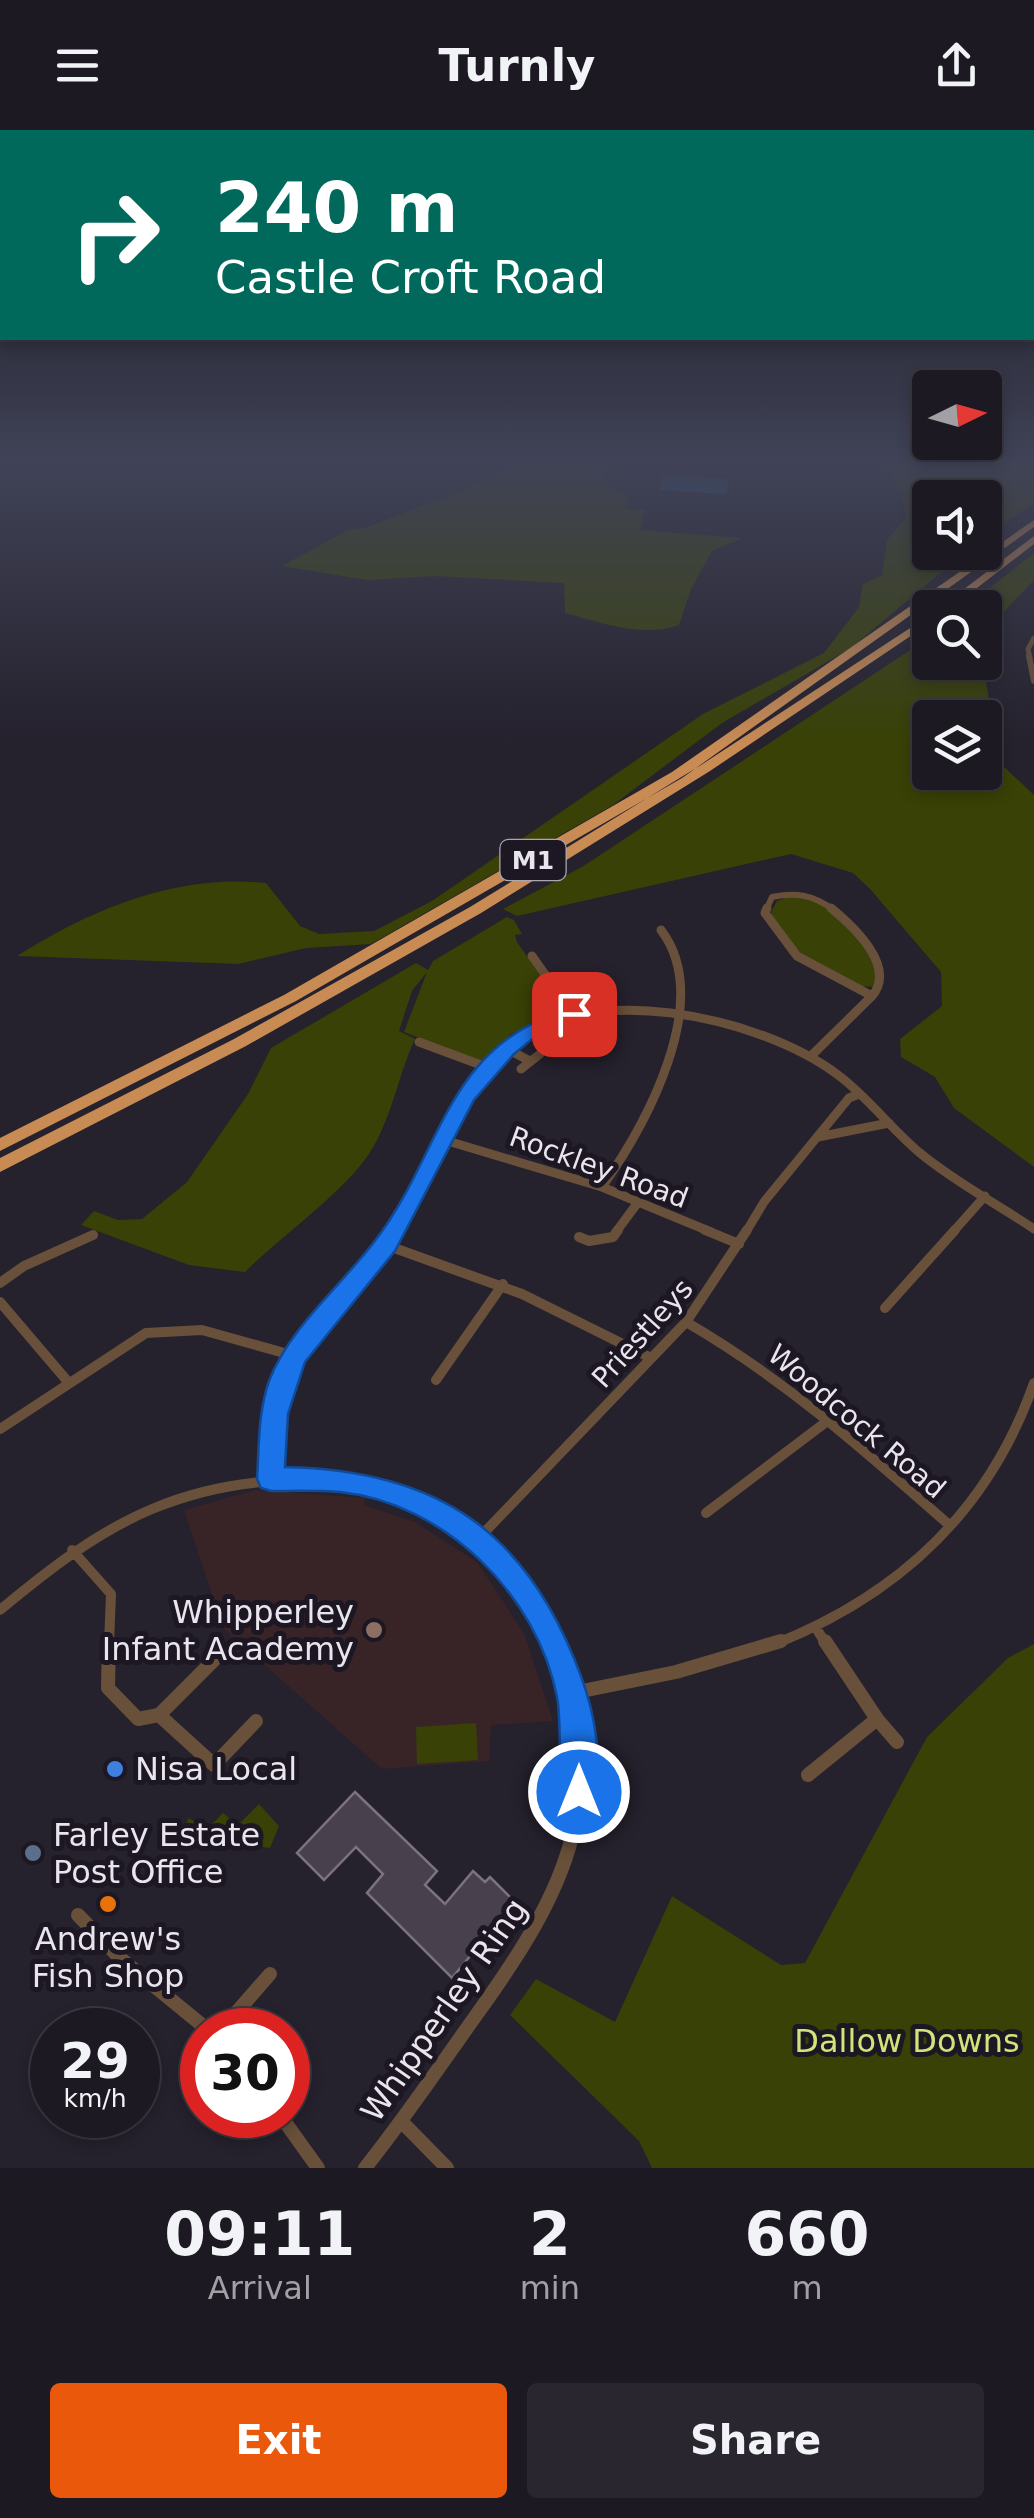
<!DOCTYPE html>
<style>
:root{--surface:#1c1922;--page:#29262f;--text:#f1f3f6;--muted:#a0a0a5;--line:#3a3840;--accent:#ea580c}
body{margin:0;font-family:"DejaVu Sans",sans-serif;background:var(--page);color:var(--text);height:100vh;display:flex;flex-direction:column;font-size:38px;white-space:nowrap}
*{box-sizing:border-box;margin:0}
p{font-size:32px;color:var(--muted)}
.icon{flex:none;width:55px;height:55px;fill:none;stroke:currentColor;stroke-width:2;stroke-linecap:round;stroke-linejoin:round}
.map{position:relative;height:2038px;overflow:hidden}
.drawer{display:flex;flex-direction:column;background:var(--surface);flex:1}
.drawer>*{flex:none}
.banner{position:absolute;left:0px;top:0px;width:1035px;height:210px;box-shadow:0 5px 15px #0003,0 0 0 2px var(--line);background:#00695c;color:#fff;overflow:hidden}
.needle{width:65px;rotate:85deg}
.controls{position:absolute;left:912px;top:240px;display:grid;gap:20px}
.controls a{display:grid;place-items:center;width:90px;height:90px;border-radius:10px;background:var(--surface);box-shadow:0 5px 15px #0003,0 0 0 2px var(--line);font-size:50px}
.speed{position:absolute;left:30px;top:1878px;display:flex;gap:20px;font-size:50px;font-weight:700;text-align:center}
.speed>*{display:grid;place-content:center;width:130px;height:130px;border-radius:50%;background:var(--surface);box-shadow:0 5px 15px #0003,0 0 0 2px var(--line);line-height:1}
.speed small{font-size:25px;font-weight:400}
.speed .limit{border:15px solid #d22;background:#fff;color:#111}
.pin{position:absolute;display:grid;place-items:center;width:85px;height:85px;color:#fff;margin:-42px;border-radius:20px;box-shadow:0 5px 15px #0006}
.me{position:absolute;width:110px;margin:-55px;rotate:0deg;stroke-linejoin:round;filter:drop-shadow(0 0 8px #0008)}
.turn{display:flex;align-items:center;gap:35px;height:210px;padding:0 50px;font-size:45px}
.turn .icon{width:130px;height:130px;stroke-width:2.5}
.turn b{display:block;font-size:70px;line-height:85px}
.eta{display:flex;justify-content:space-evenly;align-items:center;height:170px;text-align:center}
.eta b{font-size:60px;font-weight:800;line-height:70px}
.primary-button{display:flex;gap:20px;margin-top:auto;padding:20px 50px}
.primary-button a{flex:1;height:115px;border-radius:10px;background:var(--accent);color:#fff;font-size:40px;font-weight:800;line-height:115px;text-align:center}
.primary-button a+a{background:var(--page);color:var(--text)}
header{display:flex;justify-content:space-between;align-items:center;height:130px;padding:0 50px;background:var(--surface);font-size:45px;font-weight:800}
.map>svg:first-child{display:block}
.education{fill:#382427}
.green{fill:#394106;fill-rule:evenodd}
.water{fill:#1a5e8f}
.building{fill:#48404c;stroke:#7c7280;stroke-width:2.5}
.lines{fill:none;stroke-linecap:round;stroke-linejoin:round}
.minor-far4{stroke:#68503a;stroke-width:5}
.minor-far3{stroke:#68503a;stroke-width:6}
.minor-far2{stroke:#68503a;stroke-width:9}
.minor-far1{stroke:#68503a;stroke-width:10}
.minor{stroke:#68503a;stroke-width:14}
.motorway{fill:#c88b54;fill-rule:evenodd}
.route{fill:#1a73e8;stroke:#114b97;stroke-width:2.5}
.education-dot{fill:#8d6e63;stroke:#1c1723;stroke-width:4}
.shop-dot{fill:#3f7fe0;stroke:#1c1723;stroke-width:4}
.service-dot{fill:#5c6f8a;stroke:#1c1723;stroke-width:4}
.food-dot{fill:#e8710a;stroke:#1c1723;stroke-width:4}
.labels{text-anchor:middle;stroke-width:10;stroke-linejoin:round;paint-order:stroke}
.shield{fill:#1c1723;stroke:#aba7b0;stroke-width:2.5}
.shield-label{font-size:25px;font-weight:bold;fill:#e8e5ed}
.street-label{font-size:28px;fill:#e8e5ed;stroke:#1c1723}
.near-poi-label{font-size:32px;fill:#e8e5ed;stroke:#1c1723;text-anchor:start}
.near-street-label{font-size:32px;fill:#e8e5ed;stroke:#1c1723}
.near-park-label{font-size:32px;fill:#d1e379;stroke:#1c1723}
</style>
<header><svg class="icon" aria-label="menu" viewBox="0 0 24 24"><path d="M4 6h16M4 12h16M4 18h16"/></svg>Turnly<svg class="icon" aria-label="share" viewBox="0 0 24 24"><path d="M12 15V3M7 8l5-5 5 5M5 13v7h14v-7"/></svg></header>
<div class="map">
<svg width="1034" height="2038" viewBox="0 0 1034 2038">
<rect width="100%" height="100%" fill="#25212d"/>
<path class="education" d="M256,1360L365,1368L364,1375L415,1392L477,1432L524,1503L553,1591L491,1595L489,1631L382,1639L223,1498L184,1380Z"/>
<path class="green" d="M519,330H612L602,352L629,367L624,379L645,380L640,400L742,408L712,421L691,459L679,495C642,508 602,493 565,483L564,453L435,446L367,450L282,436L348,400L365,398L488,350Z
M875,330H1034V373L985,406V368H930V422L964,423L851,518L722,593L613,675L371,814L306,818L238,834L17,826C92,779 175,744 266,753L300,796L319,804L374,801L432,771L703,584L824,523L859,477L863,454L882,445L887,410L905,389C906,367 893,344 875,330Z
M1034,423V450L993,493L985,510V478L966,477Z
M930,507V532L983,533L999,632L1034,665V1037L954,978L935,947L901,927L900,909L942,876L941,842L870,759L853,743L791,724L517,786L503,779L582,737ZM930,588H985V642H930Z
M788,767L818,770C838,792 883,824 876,856C838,862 784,817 771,782L777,771Z
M507,787L514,790L522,804L515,805L517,812L564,879L511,904L481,932L404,902L427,842L412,861L399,901L415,909C398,945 392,989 369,1024C344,1062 280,1107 245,1142L189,1135L81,1095L94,1081L118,1090L142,1089L187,1052L248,964L271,918L416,833L428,840L433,831Z
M1034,1514V2038H652L639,2011L510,1885L536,1849L615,1892L672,1766L781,1835L805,1833L927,1607L1008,1528Z
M476,1593L478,1630L417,1634L416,1597Z
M259,1674L279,1696L270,1718L179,1707L189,1688L207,1699L223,1683L238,1695Z"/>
<path class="water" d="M663,345L729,349L726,364L660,360Z"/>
<path class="building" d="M355,1662L437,1741L425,1755L445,1774L473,1741L485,1752L490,1747L515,1772L452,1848L367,1763L383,1744L356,1717L324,1750L297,1723Z"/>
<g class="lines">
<path class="minor-far4" d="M1030,529L1028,519L1034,508"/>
<path class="minor-far3" d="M1029,526L1034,551
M766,780L772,767C797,762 813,765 834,780"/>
<path class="minor-far2" d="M767,778L765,783L797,826L872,866
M831,778C854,797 897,837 872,866
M532,826L573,884
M419,912L489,938
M507,919L530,931
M810,927L872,866
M521,939L540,924
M818,1007L889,993
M441,1009L602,1057L711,1102
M602,1057C645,996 715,871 661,800
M393,1102C426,1040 454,973 504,922C580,846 760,886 838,945C868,967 891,999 920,1023C955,1052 997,1074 1034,1099
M616,1102L639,1071
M746,1102L764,1072L849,968L859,964
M953,1102L985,1066"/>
<path class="minor-far1" d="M705,1100L739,1114
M579,1107L589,1111L613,1107L618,1100
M386,1115L522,1164L651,1228
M0,1153L24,1136L93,1105
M0,1172L69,1253
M885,1178L955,1100
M686,1192C783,1248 864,1320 948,1394
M436,1250L503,1154
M0,1299L146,1203L202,1200L295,1226
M271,1349L275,1284L295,1226L394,1100
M706,1383L830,1289
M478,1409L686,1192L747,1100
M72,1420L111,1464L109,1514
M0,1480C47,1441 95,1403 152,1379C299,1318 489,1352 553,1514
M816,1498L826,1514
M775,1514C900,1464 989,1381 1034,1253"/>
<path class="minor" d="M109,1511L108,1558L138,1589L159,1585L214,1635L256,1591
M572,1563L676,1542L781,1511
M159,1585L224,1520
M877,1589L897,1612
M808,1645L877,1589L825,1511
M78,1785L120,1828L208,1900
M221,1900L270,1844
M280,1985L318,2038
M402,1992L447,2038
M365,2038C405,1988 440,1936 477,1884C567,1759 614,1666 552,1511"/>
<path class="motorway" d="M1034,390V397L682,648L296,871L0,1021V1008L284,865L672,642Z
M1034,406V414L951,478H939Z
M930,485V493L710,641L481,783L246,916L0,1042V1028L234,909L470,777L701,635Z"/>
</g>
<linearGradient id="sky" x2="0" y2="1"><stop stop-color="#141219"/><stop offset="0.54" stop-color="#404357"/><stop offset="1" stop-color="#404357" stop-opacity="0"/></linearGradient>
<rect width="1034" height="615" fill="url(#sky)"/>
<path class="route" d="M574,878L581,880V889L536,906L514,924L474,970L395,1121L305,1232L288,1284L285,1337C439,1340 528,1402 581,1546C594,1581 606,1638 591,1674L579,1679L568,1674C555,1643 563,1601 557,1567C537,1465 445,1373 340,1362C318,1360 294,1361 271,1361L261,1358L257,1349C259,1317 258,1282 269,1251C289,1198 340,1157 374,1112C443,1024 444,912 574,878Z"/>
<circle class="education-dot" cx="374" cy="1500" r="10"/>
<circle class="shop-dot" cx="115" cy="1639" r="10"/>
<circle class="service-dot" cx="33" cy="1723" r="10"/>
<circle class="food-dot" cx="108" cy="1774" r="10"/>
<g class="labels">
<rect class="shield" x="500.5" y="710" width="65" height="40" rx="8"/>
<g class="shield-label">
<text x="533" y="739">M1</text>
</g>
<g class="street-label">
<text transform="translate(599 1037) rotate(20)" y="10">Rockley Road</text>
<text transform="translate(642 1203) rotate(-48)" y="10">Priestleys</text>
<text transform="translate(857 1291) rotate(40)" y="10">Woodcock Road</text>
</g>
<g class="near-poi-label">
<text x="354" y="1493" text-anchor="end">Whipperley<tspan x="354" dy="37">Infant Academy</tspan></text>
<text x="135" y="1650">Nisa Local</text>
<text x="53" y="1716">Farley Estate<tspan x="53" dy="37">Post Office</tspan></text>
<text x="108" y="1820" text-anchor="middle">Andrew's<tspan x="108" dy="37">Fish Shop</tspan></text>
</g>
<g class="near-street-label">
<text transform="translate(444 1880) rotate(-55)" y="11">Whipperley Ring</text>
</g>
<g class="near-park-label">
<text x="907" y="1922">Dallow Downs</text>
</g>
</g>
</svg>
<div class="controls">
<a><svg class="needle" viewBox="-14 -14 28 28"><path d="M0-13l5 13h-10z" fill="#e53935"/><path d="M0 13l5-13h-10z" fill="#a0a0a5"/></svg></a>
<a><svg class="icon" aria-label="sound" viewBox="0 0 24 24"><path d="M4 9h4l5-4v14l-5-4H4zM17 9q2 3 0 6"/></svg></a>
<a><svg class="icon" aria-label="search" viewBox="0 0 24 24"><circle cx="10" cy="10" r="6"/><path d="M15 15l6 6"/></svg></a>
<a><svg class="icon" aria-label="layers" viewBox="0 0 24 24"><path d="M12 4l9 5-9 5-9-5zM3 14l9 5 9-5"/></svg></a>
</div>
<div class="speed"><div>29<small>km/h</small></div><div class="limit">30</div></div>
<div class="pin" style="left:574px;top:884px;background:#d93025"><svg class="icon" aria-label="arrive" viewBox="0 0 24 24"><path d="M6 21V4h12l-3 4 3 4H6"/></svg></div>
<svg class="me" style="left:579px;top:1662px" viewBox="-20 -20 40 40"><circle r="17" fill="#1a73e8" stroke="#fff" stroke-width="3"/><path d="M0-11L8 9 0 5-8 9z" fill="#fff"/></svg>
<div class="banner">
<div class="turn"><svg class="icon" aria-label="right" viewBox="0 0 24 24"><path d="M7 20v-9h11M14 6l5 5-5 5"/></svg><div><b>240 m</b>Castle Croft Road</div></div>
</div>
</div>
<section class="drawer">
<div class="eta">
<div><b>09:11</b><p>Arrival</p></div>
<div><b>2</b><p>min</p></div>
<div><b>660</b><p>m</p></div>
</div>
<div class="primary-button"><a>Exit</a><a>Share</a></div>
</section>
